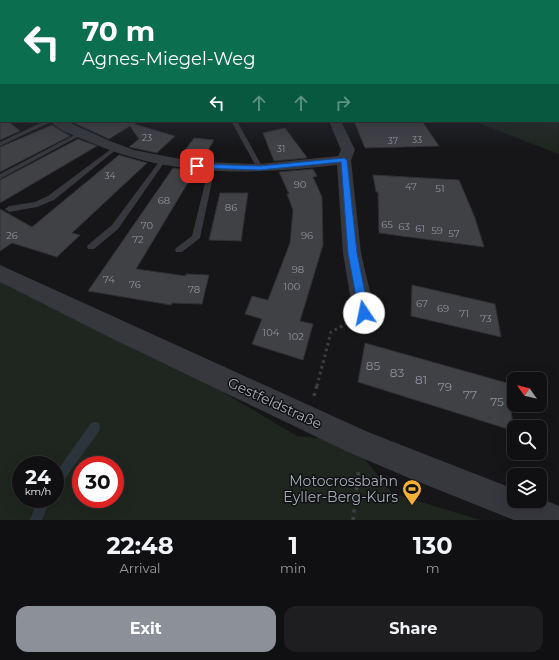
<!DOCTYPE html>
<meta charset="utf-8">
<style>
:root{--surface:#101012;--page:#1e1e20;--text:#f1f3f6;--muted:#9c9d9f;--line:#303032;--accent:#8c9099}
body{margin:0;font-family:Montserrat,sans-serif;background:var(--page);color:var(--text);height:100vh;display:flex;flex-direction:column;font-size:15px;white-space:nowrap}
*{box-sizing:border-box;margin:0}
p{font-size:13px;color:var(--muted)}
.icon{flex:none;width:22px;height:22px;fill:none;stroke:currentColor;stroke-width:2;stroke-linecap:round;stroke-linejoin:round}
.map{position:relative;height:520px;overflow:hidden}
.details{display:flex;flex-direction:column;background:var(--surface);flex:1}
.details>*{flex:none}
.banner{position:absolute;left:0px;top:0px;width:559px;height:122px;box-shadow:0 4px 16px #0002,0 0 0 1px var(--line);background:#0b6e4f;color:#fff;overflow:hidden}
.needle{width:26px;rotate:304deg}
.tools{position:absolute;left:507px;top:372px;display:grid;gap:8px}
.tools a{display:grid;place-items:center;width:40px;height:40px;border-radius:8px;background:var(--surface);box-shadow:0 4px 16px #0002,0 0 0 1px var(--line);font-size:20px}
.speed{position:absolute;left:12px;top:456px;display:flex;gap:8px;font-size:20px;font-weight:700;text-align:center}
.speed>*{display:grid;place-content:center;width:52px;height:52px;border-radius:50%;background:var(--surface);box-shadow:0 4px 16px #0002,0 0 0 1px var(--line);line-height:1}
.speed small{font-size:10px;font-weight:400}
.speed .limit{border:6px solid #d22;background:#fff;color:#111}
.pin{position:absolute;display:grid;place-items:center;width:34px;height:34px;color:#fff;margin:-17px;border-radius:8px;box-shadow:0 2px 6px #0006}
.me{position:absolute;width:44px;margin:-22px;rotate:349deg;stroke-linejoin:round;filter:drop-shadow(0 0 3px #0008)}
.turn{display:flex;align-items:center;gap:14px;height:84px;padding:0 16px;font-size:18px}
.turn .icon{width:52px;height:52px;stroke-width:2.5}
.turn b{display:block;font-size:28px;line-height:34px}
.lanes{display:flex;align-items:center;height:38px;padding:0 16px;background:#0003;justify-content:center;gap:20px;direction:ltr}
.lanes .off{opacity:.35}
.eta{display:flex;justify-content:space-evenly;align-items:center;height:68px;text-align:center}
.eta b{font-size:24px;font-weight:700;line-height:28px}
.action{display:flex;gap:8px;margin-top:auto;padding:8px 16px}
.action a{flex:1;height:46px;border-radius:12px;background:var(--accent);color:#fff;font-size:16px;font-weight:700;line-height:46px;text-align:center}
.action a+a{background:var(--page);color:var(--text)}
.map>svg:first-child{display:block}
.green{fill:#1e261f;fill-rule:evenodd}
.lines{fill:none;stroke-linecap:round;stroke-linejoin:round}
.stream{fill:#2c353c;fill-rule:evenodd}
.building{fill:#404145;stroke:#303034}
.path-far1{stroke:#3d3f44;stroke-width:3;stroke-dasharray:2.5 3.5;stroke-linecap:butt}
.path{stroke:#3d3f44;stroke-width:3.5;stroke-dasharray:3 4.5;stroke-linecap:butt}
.service{fill:#37383d;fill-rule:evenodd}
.minor{fill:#37383d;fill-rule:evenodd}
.route{fill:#1a73e8;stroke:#114b97}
.labels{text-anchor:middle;stroke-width:3;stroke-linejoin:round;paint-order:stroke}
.far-number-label{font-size:9px;fill:#8e929b}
.number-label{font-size:10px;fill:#8e929b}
.near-number-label{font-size:12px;fill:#8e929b}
.near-street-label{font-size:14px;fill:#a8adb8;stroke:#111113}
.near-poi-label{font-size:14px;fill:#a8adb8;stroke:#111113;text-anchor:end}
</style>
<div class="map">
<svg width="559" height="520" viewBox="0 0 559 520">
<rect width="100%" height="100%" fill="#161618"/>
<path class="green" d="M558,75L559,154L473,121H558Z
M0,273L123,333L297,436L350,441L392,493L480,520H0ZM21,465H55V499H21ZM81,465H115V499H81Z"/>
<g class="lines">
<path class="stream" d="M95,422L99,423L100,427L99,431L59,487L55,489V474L91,423Z
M38,499H50L42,520H30Z"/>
</g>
<path class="building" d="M0,120L8,121L20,131L0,140Z
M70,121H140L134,124L175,136L157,153L129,147L139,139L130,126L109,139Z
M354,121H422L439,146L365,148Z
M52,125L70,136L0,172V147Z
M285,128L306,156L307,158L274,161L263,133Z
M194,138L214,140L202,160L180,157Z
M78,139L97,146L0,203V180Z
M119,155L147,163L72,233L80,235L57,257L12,243L0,251V209L32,227Z
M173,168L195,171L136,269L186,276V274L209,275L202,304L172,303L171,305L88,291Z
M313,169L317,176L313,177L322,197L323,245L300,321L313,324L303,360L252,344L262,319L245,314L252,296L268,300L290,243L293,210L287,194H289L279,172Z
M373,175L459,180L475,218L484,247L379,233L378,192H376Z
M220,193H248L241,241L209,240Z
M412,285L495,304L501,337L411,316Z
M365,343L507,383L514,431L358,382Z"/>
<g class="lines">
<path class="path-far1" d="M317,386L331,332L346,324"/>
<path class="path" d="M314,396L317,385
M353,520L359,468"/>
<path class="service" d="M0,114H1V118H0Z
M45,121H53L0,146V142Z
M231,121H237L263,168L262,169H258L257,168Z
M78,133L83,134L0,179V174Z
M115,146L117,147V149L54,200L37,207L9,212L5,209L9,206L35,202L48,196Z
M163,158L166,160L118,229L94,249H88L87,247L88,245L112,225L161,159Z
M212,165L215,167L200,238L182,252H176L175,250L176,248L192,236L209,167Z"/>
<path class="minor" d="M0,84H1V91H0Z
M51,121H66L110,141L134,150L180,159L206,162L259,164L338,156L341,150L329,121H341L355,150L351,160L361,253L375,313L372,320L364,323L356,320L353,313L343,253L337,165C248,175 170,178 85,140C75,136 57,130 51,121Z
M0,265L368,432L514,489V501H540V498L559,506V520H514L409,478L348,452L115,340L0,282Z"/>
</g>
<linearGradient id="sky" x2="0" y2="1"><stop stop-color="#0c0c0d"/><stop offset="0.51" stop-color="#363c48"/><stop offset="1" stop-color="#363c48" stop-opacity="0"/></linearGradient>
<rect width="559" height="148" fill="url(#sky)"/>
<path class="route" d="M344,158L347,160L357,253L369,313L367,316L364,317L360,316L359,313L348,253L341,162L260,170L197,168L194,166L197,164L260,166Z"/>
<defs>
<symbol id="stadium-pin" viewBox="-11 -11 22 30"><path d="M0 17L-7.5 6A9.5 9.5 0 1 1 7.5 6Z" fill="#f2b134" stroke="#111113"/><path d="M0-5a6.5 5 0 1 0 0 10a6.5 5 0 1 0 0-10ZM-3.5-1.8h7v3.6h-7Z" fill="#111"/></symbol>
</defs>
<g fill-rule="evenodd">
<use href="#stadium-pin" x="401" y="478" width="22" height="30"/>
</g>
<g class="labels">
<g class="far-number-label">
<text x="147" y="141">23</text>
<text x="417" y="143">33</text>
<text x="393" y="144">37</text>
<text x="281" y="152">31</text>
<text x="110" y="179">34</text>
</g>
<g class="number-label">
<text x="300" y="188">90</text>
<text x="411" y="190">47</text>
<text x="440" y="192">51</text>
<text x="164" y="204">68</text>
<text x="231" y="211">86</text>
<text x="387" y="228">65</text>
<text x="147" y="229">70</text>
<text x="404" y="230">63</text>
<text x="420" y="232">61</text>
<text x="437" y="234">59</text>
<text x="454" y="237">57</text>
<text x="12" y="239">26</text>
<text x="307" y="239">96</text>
<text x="138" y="243">72</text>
<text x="298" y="273">98</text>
<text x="109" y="283">74</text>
<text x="135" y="288">76</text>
<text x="292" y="290">100</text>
<text x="194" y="293">78</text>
<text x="422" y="307">67</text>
<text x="443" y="312">69</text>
<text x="464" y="317">71</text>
<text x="486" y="322">73</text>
<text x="271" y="336">104</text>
<text x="296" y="340">102</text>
</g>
<g class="near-number-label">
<text x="373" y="370">85</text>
<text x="397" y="377">83</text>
<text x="421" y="384">81</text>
<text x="445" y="391">79</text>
<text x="470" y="399">77</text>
<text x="497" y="406">75</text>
</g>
<g class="near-street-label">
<text transform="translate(275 403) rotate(25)" y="5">Gestfeldstraße</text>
</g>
<g class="near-poi-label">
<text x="398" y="486">Motocrossbahn<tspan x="398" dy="16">Eyller-Berg-Kurs</tspan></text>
</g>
</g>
</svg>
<div class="tools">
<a><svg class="needle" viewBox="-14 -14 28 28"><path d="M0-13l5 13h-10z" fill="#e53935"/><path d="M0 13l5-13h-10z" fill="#9c9d9f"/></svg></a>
<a><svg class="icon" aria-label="search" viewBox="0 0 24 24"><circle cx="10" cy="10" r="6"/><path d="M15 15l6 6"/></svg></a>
<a><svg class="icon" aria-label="layers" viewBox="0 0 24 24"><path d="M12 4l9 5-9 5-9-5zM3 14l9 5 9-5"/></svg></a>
</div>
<div class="speed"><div>24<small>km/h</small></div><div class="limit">30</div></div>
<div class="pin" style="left:197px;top:166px;background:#d93025"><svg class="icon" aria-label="arrive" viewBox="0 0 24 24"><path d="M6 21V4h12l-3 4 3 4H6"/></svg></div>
<svg class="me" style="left:364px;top:313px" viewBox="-20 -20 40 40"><circle r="19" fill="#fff"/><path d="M0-13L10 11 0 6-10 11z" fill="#1a73e8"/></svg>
<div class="banner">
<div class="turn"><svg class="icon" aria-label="left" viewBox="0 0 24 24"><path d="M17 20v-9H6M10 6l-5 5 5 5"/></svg><div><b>70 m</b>Agnes-Miegel-Weg</div></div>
<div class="lanes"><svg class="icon" aria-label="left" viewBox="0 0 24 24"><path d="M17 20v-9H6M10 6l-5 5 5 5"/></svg><svg class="icon off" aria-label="ahead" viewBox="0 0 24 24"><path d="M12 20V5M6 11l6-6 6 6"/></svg><svg class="icon off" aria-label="ahead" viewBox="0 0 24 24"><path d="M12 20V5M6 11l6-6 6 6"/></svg><svg class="icon off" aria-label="right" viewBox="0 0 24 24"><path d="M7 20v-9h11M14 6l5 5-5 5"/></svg></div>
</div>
</div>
<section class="details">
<div class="eta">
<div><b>22:48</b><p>Arrival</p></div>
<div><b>1</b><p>min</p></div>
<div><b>130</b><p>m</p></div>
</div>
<div class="action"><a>Exit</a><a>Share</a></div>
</section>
